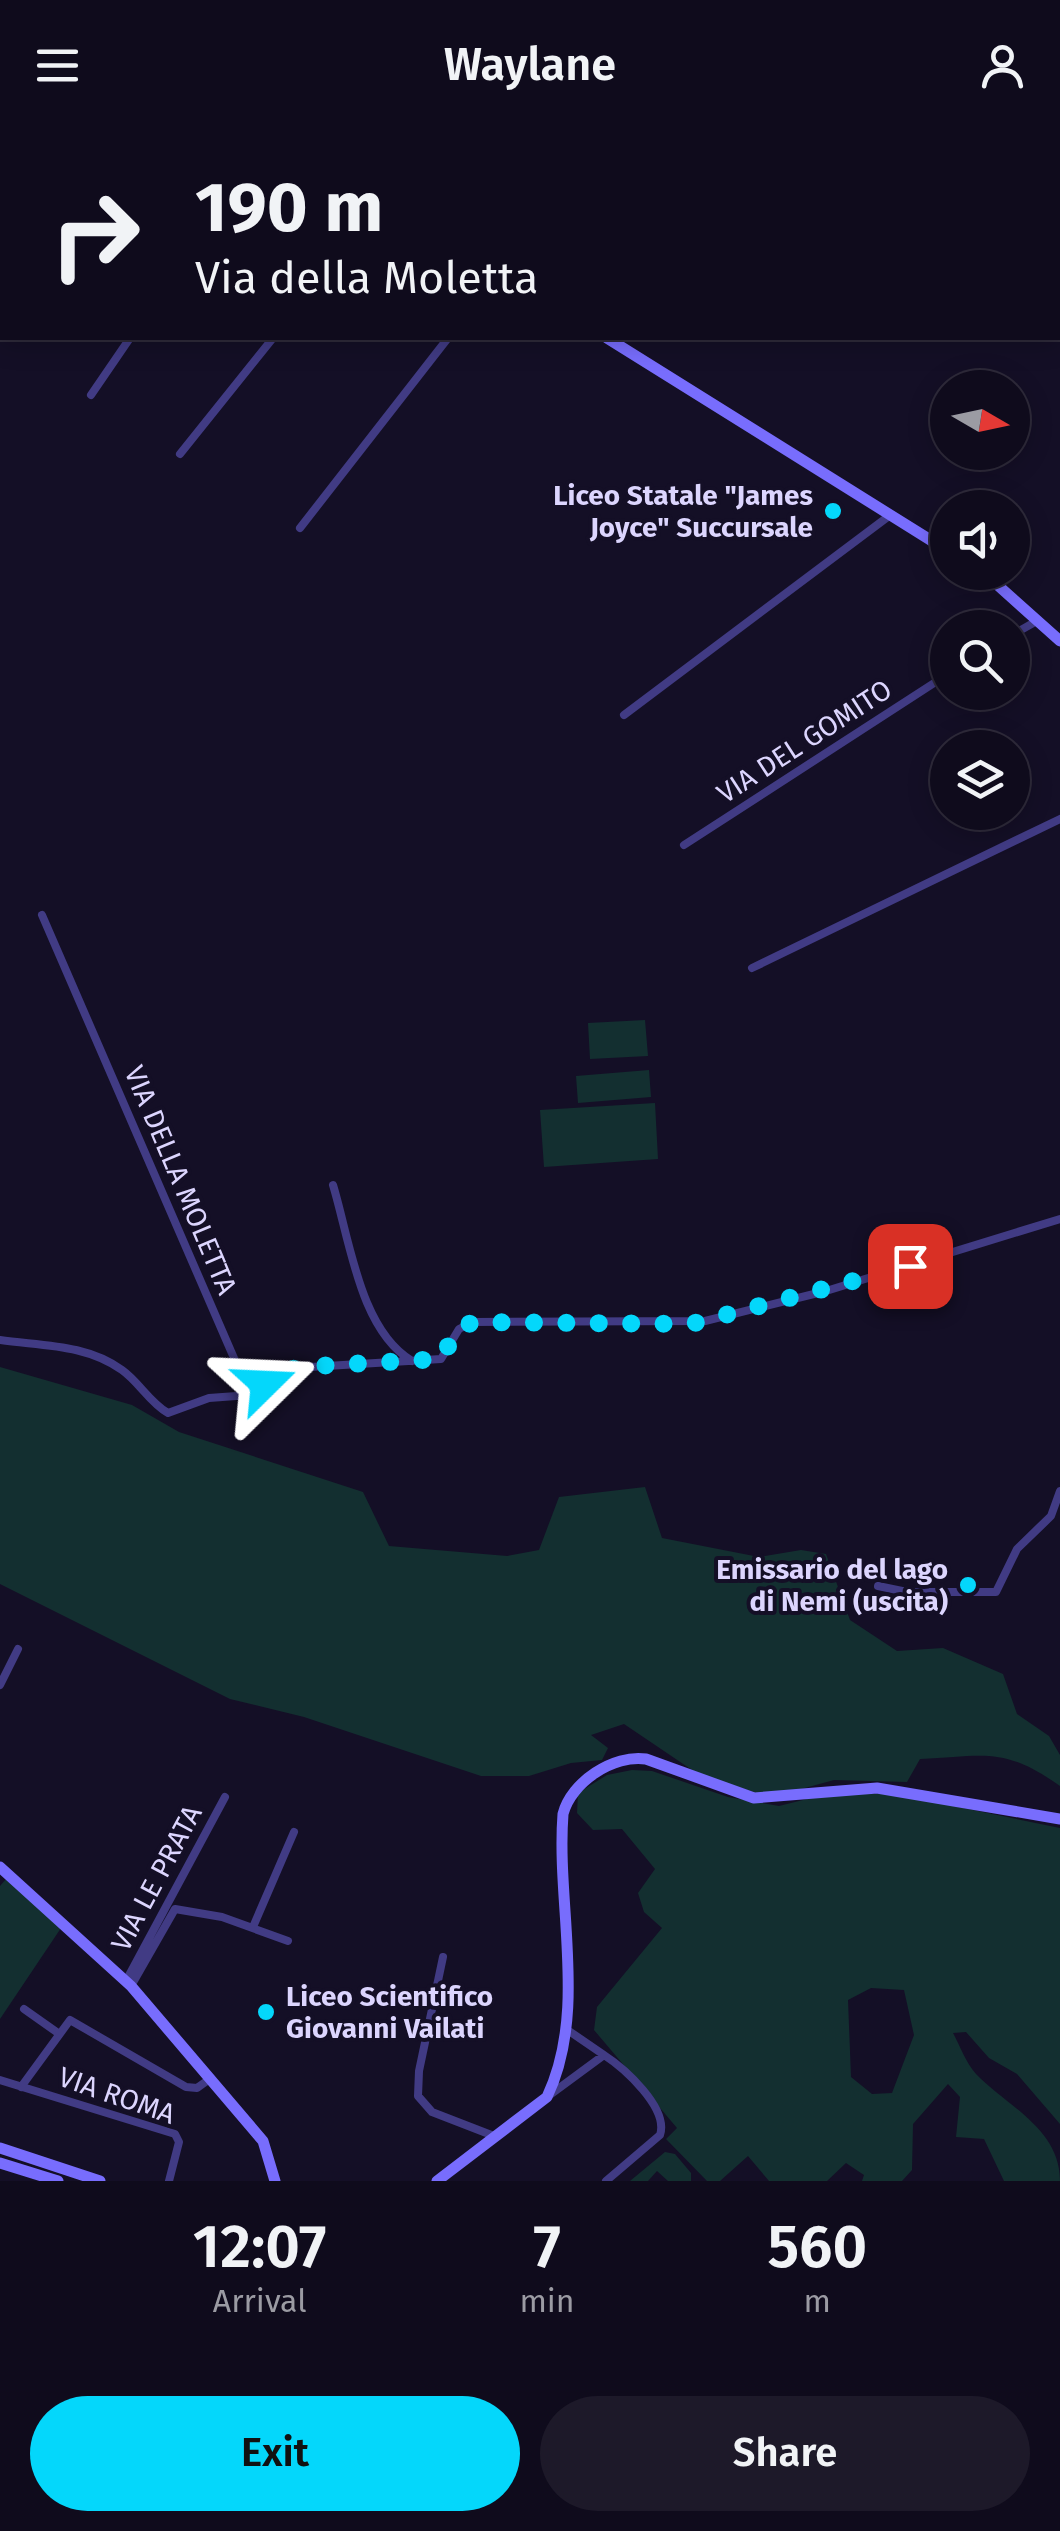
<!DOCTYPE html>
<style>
:root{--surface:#0f0b1c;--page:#1d1929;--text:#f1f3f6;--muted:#9b9ba3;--line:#2f2b3b;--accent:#04d7fb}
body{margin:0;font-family:"Fira Sans",sans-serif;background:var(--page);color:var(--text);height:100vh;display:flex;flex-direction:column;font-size:38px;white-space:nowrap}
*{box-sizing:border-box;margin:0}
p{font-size:32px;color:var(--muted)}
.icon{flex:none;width:55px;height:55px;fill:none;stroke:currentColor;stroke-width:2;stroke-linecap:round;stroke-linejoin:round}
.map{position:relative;height:2051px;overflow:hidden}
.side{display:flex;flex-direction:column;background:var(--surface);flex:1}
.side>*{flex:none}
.guide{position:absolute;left:0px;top:0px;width:1060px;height:210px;box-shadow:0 5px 25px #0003,0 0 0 2px var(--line);background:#0f0b1c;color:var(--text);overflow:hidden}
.needle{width:65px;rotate:99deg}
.tools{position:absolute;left:930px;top:240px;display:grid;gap:20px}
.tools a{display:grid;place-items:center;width:100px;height:100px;border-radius:50%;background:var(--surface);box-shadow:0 5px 25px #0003,0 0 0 2px var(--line);font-size:50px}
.pin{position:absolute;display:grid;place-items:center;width:85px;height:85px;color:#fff;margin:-42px;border-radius:20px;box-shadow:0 5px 15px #0006}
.me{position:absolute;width:110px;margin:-55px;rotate:69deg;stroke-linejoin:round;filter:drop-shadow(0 0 8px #0008)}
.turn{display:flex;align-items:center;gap:35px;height:210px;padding:0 30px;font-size:45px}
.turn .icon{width:130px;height:130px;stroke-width:2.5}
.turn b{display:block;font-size:70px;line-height:85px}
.eta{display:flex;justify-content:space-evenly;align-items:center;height:170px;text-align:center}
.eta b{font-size:60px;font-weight:600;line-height:70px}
.primary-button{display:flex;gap:20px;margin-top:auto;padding:20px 30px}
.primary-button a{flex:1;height:115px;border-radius:60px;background:var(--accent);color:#111;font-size:40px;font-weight:600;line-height:115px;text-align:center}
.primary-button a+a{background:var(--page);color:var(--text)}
header{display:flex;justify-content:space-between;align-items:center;height:130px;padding:0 30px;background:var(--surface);font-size:45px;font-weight:600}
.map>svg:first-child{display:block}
.green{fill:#132f30;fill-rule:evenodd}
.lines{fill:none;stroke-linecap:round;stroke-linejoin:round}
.street{stroke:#413b84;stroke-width:8}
.secondary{stroke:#786dfd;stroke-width:11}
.route{stroke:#04d7fb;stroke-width:18;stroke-dasharray:0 32.4}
.poi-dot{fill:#04d7fb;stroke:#140f26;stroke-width:4}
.labels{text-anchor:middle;stroke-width:8;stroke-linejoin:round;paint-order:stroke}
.poi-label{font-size:28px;font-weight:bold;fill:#dcd5fe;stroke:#140f26;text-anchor:end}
.street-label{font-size:28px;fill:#dcd5fe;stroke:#140f26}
</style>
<header><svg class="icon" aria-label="menu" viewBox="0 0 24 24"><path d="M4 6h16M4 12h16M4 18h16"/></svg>Waylane<svg class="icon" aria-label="person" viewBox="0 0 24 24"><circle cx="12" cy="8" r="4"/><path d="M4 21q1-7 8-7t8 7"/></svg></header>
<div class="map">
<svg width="1060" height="2051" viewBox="0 0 1060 2051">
<rect width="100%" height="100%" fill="#140f26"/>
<path class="green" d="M645,890L648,926L590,929L588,893Z
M649,940L651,967L578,973L576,946Z
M655,973L658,1029L544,1037L540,980Z
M0,1237L132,1275L179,1302L363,1362L389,1416L507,1426L539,1420L559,1367L645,1357L662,1408L759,1427L801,1420L826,1424L850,1490L897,1521L943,1518L1003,1544L1017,1584L1049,1606L1060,1625V1656C1003,1616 986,1626 920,1629L907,1652L834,1650L783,1664L757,1663L698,1644L624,1594L591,1605L608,1618L602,1630L571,1633L529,1646H481L304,1587L230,1569L0,1454Z
M632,1640L652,1641L728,1667L779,1676L831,1663L895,1664L1060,1698V1994L1017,1944L989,1928L966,1902L953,1903C960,1916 966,1933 976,1944C1008,1977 1060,1999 1060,2051H1004L984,2009L956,2007L960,1967L948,1954L913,1994L912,2040L902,2051H862L864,2045L846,2033L827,2051H769L748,2026L720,2051H707L666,2009L677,1998L594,1900L597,1877L662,1798L644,1782L638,1763L655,1739L622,1699L593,1700L577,1683L578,1663L607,1645ZM871,1858L904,1860L914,1905L892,1963L872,1964L851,1947L848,1870Z
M6,1749L61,1798L0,1889V1756Z
M665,2022L675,2024L691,2043V2051H668L657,2041L648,2051H630Z"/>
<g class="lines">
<path class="street" d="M705,0L709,2
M95,2L97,0
M268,2L269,0
M411,2L413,0
M0,162L2,157
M1058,186L1060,187
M91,265L130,208
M180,324L273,208
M300,398L448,208
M1012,505L1035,492
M624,585L889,386
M684,715L948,544
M42,785L250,1265L294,1238L441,1229L459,1199L473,1192L705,1191L826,1161L1060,1089
M752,838L1060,689
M333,1055C350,1111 360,1200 412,1231
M0,1210C42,1216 86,1214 122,1240C139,1252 150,1273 168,1283L209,1268L250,1265
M878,1456L907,1462H996L1017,1419L1051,1386L1060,1361
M0,1555L18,1519
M253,1797L294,1702
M443,1827L419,1941L418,1966L432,1982L494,2006
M126,1851L225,1667
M131,1856L175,1779L222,1787L288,1811
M24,1879L58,1903
M566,1899L604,1925
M0,1950L175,2004L179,2012L169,2051
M21,1957L70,1890L186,1957L197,1958L211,1948
M547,1967L604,1925C624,1938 669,1978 660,2005L606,2051"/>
<path class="secondary" d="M284,0L288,2
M607,208L948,421
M983,442L1060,511
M0,1737L131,1856L263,2011L275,2051
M0,2018L100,2051
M0,2033L58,2051
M437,2051L547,1967C588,1881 556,1775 563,1684C571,1652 614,1624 646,1629L754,1668L877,1658L1060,1689"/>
</g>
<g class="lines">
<path class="route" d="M265,1254L297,1237L440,1229L459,1199L473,1192L691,1194L910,1136"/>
</g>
<g class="poi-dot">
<circle cx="833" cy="381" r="10"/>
<circle cx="968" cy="1455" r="10"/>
<circle cx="266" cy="1882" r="10"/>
</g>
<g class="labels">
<g class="poi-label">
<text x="813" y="375">Liceo Statale "James<tspan x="813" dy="32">Joyce" Succursale</tspan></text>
<text x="948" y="1449">Emissario del lago<tspan x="948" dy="32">di Nemi (uscita)</tspan></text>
<text x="286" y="1876" text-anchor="start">Liceo Scientifico<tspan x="286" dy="32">Giovanni Vailati</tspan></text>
</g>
<g class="street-label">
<text transform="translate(804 611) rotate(-33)" y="10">VIA DEL GOMITO</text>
<text transform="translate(181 1050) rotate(67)" y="10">VIA DELLA MOLETTA</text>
<text transform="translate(156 1748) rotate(-62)" y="10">VIA LE PRATA</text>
<text transform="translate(117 1965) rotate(19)" y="10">VIA ROMA</text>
</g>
</g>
</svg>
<div class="tools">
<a><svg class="needle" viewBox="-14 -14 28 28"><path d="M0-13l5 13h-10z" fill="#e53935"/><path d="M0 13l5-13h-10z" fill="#9b9ba3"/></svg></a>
<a><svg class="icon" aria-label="sound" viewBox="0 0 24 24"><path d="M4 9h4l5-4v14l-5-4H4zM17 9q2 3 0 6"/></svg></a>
<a><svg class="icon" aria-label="search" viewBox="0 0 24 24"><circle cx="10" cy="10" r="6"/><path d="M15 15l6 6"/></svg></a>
<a><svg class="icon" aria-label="layers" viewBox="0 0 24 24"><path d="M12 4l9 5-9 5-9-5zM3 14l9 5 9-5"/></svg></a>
</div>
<div class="pin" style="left:910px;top:1136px;background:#d93025"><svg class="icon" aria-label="arrive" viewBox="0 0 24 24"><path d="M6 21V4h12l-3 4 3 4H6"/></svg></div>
<svg class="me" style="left:265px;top:1254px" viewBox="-20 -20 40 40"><path d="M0-17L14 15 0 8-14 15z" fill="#04d7fb" stroke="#fff" stroke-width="4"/></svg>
<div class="guide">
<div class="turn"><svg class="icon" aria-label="right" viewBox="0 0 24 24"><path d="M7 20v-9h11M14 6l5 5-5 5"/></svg><div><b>190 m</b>Via della Moletta</div></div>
</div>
</div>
<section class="side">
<div class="eta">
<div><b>12:07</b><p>Arrival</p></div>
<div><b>7</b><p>min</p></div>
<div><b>560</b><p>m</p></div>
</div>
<div class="primary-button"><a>Exit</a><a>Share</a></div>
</section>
